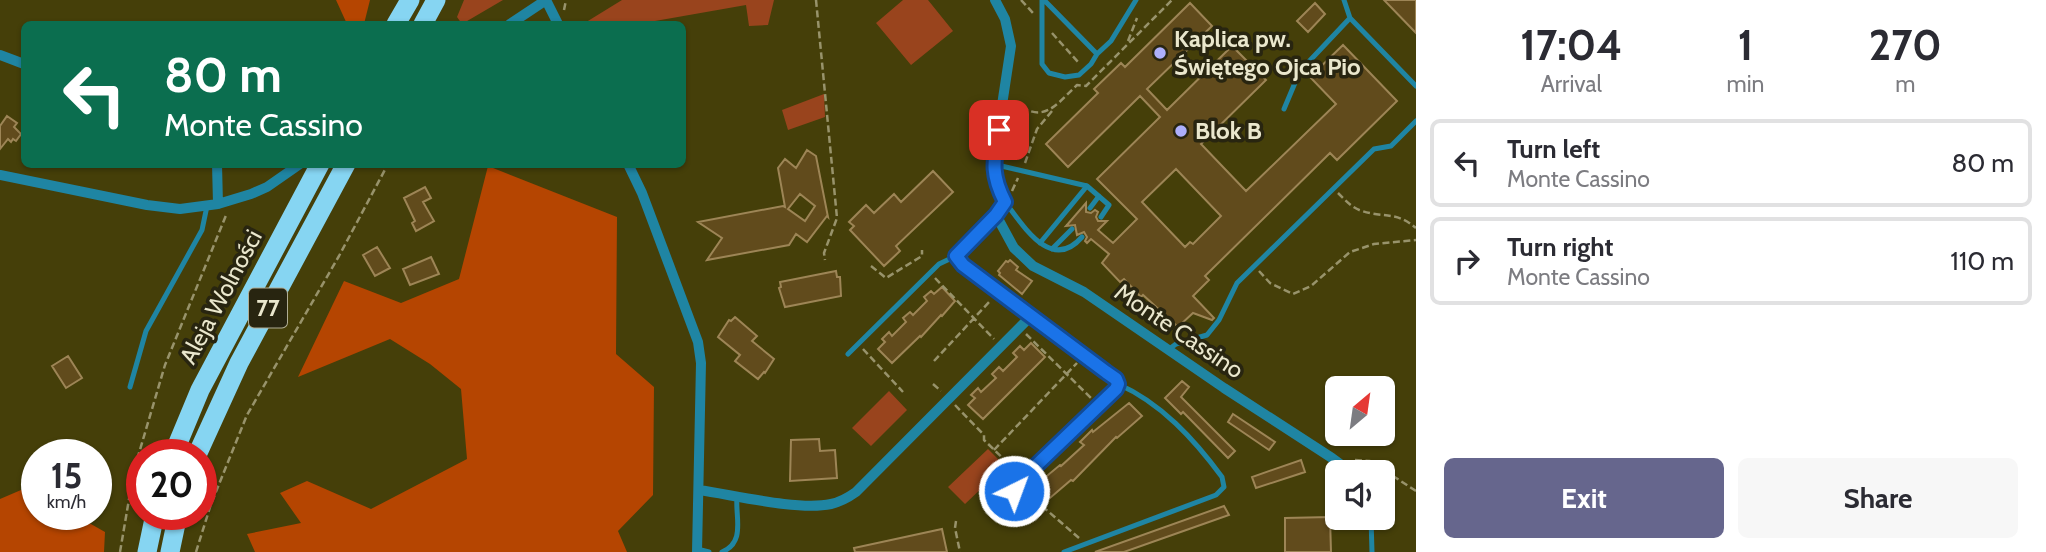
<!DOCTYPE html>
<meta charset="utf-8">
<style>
:root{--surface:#fff;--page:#f7f7f7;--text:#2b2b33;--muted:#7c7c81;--line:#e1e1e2;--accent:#66668d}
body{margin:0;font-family:Cabin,sans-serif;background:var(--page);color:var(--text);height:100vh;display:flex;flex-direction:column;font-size:26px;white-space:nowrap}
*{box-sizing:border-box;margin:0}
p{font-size:23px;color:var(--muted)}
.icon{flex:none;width:38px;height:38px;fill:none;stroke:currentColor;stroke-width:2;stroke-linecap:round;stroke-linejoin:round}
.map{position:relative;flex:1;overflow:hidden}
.sheet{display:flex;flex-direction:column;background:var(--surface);width:630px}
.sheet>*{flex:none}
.guide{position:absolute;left:21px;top:21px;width:665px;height:147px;border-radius:10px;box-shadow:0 2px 5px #0004;background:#0b6e4f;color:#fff;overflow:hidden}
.needle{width:46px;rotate:29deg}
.buttons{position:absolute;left:1325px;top:376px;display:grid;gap:14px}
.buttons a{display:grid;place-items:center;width:70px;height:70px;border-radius:10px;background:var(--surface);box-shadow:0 2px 5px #0004;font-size:35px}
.speed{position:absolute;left:21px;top:439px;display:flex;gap:14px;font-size:35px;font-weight:700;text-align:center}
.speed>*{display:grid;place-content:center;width:91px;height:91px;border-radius:50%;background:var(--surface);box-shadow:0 2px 5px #0004;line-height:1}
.speed small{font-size:18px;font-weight:400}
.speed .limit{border:10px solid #d22;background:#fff;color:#111}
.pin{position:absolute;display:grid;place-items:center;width:60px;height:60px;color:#fff;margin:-30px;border-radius:14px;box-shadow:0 4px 10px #0006}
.me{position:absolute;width:77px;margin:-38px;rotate:42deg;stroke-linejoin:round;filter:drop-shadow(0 0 5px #0008)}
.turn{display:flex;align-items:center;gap:24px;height:147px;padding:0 28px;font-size:32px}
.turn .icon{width:91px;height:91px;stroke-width:2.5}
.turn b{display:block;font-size:49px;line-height:60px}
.eta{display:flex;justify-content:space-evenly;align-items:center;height:119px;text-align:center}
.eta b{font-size:42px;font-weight:700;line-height:49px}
.cta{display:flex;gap:14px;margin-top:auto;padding:14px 28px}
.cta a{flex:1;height:80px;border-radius:10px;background:var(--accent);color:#fff;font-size:28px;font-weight:700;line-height:80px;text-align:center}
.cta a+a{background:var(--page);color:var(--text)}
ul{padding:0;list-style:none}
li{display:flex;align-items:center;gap:21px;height:88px;margin:0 14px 10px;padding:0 14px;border:4px solid var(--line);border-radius:10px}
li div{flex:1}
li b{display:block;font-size:26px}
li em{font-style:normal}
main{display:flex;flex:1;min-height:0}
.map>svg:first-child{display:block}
.green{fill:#99441d}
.forest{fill:#b54501}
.building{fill:#614b1c;stroke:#9d8556;stroke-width:2;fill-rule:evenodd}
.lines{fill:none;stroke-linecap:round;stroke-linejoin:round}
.path{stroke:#98936b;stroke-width:2.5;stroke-dasharray:7 3.5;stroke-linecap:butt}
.lane{stroke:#1f85a3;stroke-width:5}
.street{stroke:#1f85a3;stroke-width:10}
.highway{stroke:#86d5f2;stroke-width:19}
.route-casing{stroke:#114b97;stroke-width:18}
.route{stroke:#1a73e8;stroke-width:12}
.poi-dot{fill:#adaffb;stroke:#282510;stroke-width:2.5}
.labels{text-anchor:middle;stroke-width:7;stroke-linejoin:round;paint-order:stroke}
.shield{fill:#282510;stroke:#b0ad94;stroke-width:2}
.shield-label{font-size:23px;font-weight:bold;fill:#eae7cd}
.poi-label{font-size:24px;font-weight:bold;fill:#eae7cd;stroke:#282510;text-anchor:start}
.street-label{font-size:24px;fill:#eae7cd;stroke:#282510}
</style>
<main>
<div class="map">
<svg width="1416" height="552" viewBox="0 0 1416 552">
<rect width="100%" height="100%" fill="#453f09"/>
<path class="green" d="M464,0H503L462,24L457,17Z
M622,0H774L768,25L749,26L746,5L638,24H583Z
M903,0H928L953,31L911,65L876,23Z
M824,94L825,117L788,130L782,110Z
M889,391L907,410L871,446L852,428Z
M988,449L1005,466L965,504L948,487Z"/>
<path class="forest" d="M336,0H370L364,24H347Z
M488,166L617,217L616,354L654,387L653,495L618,531L627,552H255L247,534L301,523L280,493L307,481L371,509L467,459L461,389L430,364L390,339L298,377L344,281L401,303L459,279Z
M28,487L37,492V514L75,515L105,532L104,552H0V499Z"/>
<path class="building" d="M1384,0H1416V33Z
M1190,3L1212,26L1147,89L1167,110L1232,46L1266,80L1201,144L1246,191L1336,104L1310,77L1343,45L1397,101L1337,160L1330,153L1205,276L1209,280L1193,296L1214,318L1212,320L1193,313L1178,327L1143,295L1141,297L1124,279L1120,282L1102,263L1109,254L1091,239L1087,243L1085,241L1087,237L1084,232L1077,235L1075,225L1066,226L1086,203V212L1091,213L1095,210L1098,212L1096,217L1098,221H1107L1098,230L1113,243L1137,219L1097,179L1160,117L1140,96L1068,167L1046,144L1098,93L1094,89L1121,63L1125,67ZM1176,169L1221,216L1193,244L1190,242L1185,247L1142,202Z
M1315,3L1325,14L1308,32L1297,21Z
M7,116L17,123L14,127L21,134L16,141L13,139L11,142L8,139L0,149V126Z
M807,150L816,156L828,217L827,216L807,242L796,234L789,245L707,260L722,238L698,222L783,206L785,207L778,168L785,159L796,168ZM800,194L815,206L805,221L788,209Z
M933,171L953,192L896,246L900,251L884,266L850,230L854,226L849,222L866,205L874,213L894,194L901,202Z
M425,187L431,198L423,202L434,221L416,231L412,223L415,221L404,198Z
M377,247L390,268L375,276L363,255Z
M431,257L439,274L410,285L403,269Z
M1010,260L1018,267L1016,270L1032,281L1022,294L999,275L1000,273L998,271L1006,261L1008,262Z
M836,271L837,277H840L841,296L785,307L779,288L781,287L780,282Z
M942,287L955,301L942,316L941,315L921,337L920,336L892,363L878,349L885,342L882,339L889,332L892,336L906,322L903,318L910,312L913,315L927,301L924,297L931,291L934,294Z
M735,317L757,336L752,341L774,359L765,373L764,372L758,379L735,361L740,355L718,337L729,320L731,321Z
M1031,343L1045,357L983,419L968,405L975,398L971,395L978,388L981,392L996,378L992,374L999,367L1003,371L1017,357L1013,353L1020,346L1024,350Z
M68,356L82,378L66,388L52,366Z
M1182,381L1189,387L1181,397L1235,451L1228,458L1183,412L1181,414L1165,398Z
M1129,403L1142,416L1117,438L1116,437L1073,481L1071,480L1050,498L1036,485L1060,465L1061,466L1084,445L1080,442L1092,430L1093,432Z
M1233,414L1275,442L1269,450L1228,422Z
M819,439L820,451L835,450L837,478L790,481L791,440Z
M1301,460L1305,472L1256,488L1252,477Z
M1224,506L1229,515L1209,522L1124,552H1095Z
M1330,517L1331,552H1285V518Z
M942,529L947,552H855L854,548Z"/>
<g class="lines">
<path class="path" d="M816,0L837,218L824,253L825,260
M1021,0L1033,13
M564,10L566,0
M1052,33L1078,62
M1128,41L1137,18
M1013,101C1043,125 1054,107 1077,85L1086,86L1172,0
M1025,163L1037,129L1052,111
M1012,191L1018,178
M1338,193C1345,200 1352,208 1362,211C1384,218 1396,211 1416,228
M871,266L886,278L922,256V250
M1259,271L1270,283L1293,294L1311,286L1350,252L1374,244L1416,240
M935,278L994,339
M1026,334L1094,401
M863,349L903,392
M934,361L991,300
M933,384L941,391
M955,405L984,435V440L1016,471
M994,450L1077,363
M1355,460L1370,461L1416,491
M1042,506L1079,538
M956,521L955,528L960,552
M120,552L134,470L165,365L227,213
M196,552L211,504L247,415L339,256L388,164"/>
<path class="lane" d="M1042,0V64L1049,73L1065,77L1079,75L1091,64L1097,54L1111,41L1136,0
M1044,0L1097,54
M1350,18L1416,86
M1284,109L1300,71L1350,18L1344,0
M993,164L1087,186L1109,205L1101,217
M1005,202C1023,225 1051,273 1082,237
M1090,208L1099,196
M1040,243L1087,186
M1052,249L1072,229
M1168,350L1176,344L1207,335L1219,320L1237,283L1374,149L1391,146L1416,121
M848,354L939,264L956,256
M130,387L146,331L202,230L207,206
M1024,516L1011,501L1019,482L1116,389L1118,384C1161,403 1194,439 1222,477L1224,487L1216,495L1064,552
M1371,518L1372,552
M697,549L709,552
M722,552C746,542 735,517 737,497"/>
<path class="street" d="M546,0L558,24
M995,0L1005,19L1011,46L993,164L998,188L1005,202L996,215L1014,248L1033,266L1084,292L1224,388L1332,458L1351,472
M510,24L546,0
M0,55L24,64
M217,164L218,204
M628,164L642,193L698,342L701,363L697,552
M0,175L147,205L180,209L218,204L251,194L267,187L300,164
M996,215L956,256L963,265L1106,371L1116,379L1118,384
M699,490C734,495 798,511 831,504C840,502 849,497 856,492L1030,317"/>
<path class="highway" d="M396,24L410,0
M423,24L436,0
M173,455L200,390L320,164
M197,455L239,363L346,164
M147,552L155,514
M170,552L178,514"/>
</g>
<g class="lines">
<defs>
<path id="route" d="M999,130C994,160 990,173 1005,202L996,215L956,256L963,265L1106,372L1116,379L1118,384L1116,389L1019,482L1014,491"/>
</defs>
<use href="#route" class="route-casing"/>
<use href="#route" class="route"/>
</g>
<g class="poi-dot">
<circle cx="1160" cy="53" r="7"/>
<circle cx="1181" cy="131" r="7"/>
</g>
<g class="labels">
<rect class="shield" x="249" y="288.5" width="38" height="39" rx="5"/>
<g class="shield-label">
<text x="268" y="316">77</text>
</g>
<g class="poi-label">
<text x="1174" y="47">Kaplica pw.<tspan x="1174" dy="28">Świętego Ojca Pio</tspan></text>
<text x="1195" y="139">Blok B</text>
</g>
<g class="street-label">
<text transform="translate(221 297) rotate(-62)" y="8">Aleja Wolności</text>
<text transform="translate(1179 331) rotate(34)" y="8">Monte Cassino</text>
</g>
</g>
</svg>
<div class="buttons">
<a><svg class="needle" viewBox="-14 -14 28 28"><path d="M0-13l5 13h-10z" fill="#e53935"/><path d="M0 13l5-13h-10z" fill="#7c7c81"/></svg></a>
<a><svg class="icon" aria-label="sound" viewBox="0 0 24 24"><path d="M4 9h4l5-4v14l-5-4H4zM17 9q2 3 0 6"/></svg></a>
</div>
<div class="speed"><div>15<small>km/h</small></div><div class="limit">20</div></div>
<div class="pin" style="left:999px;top:130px;background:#d93025"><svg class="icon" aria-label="arrive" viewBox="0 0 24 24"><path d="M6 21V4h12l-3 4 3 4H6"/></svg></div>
<svg class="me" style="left:1014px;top:491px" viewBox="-20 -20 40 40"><circle r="17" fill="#1a73e8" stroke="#fff" stroke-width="3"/><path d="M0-11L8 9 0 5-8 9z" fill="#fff"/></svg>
<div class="guide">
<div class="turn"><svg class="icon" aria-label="left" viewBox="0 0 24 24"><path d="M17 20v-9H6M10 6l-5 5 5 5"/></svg><div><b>80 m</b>Monte Cassino</div></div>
</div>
</div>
<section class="sheet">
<div class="eta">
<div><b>17:04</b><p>Arrival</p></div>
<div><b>1</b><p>min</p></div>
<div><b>270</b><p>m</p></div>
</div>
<ul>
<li><svg class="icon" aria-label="left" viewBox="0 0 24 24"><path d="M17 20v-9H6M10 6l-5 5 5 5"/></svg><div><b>Turn left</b><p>Monte Cassino</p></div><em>80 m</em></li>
<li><svg class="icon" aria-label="right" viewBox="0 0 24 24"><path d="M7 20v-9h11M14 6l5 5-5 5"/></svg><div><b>Turn right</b><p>Monte Cassino</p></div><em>110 m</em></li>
</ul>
<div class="cta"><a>Exit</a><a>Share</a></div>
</section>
</main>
